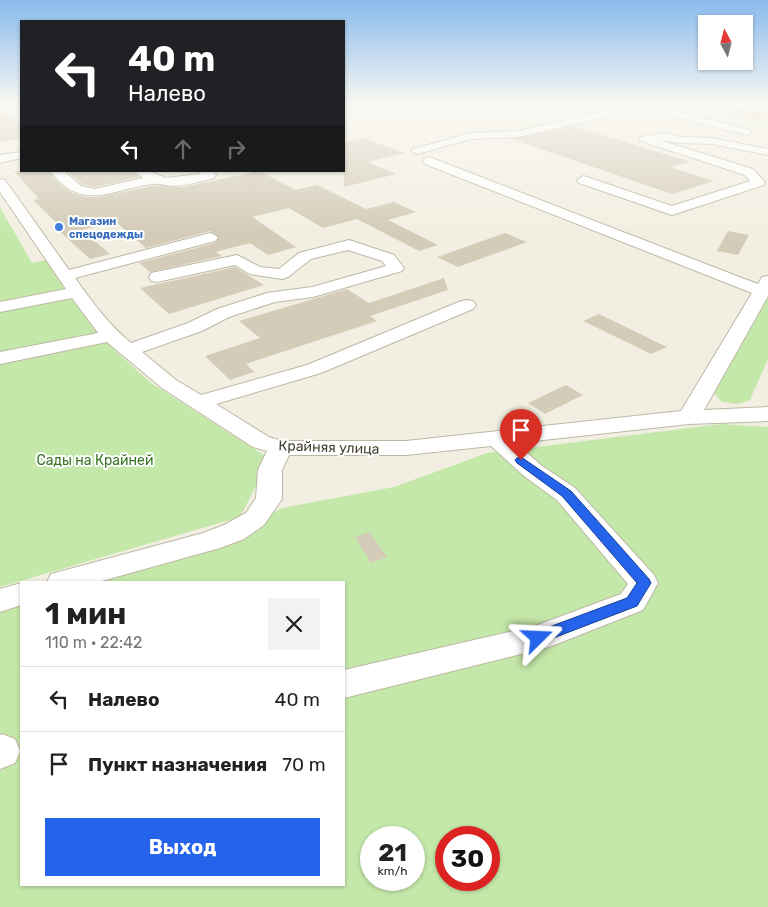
<!DOCTYPE html>
<html lang="ru">
<meta charset="utf-8">
<style>
:root{--surface:#fff;--page:#f2f2f2;--text:#222;--muted:#767676;--line:#e0e0e0;--accent:#2563eb}
body{margin:0;font-family:Rubik,sans-serif;background:var(--page);color:var(--text);height:100vh;display:flex;flex-direction:column;font-size:19px;white-space:nowrap}
*{box-sizing:border-box;margin:0}
p{font-size:16px;color:var(--muted)}
.icon{flex:none;width:28px;height:28px;fill:none;stroke:currentColor;stroke-width:2;stroke-linecap:round;stroke-linejoin:round}
.map{position:relative;flex:1;overflow:hidden}
.sheet{position:absolute;left:20px;top:581px;width:325px;height:305px;display:flex;flex-direction:column;background:var(--surface);border-radius:0px;box-shadow:0 1px 4px #0004}
.sheet>*{flex:none}
.top-card{position:absolute;left:20px;top:20px;width:325px;height:152px;border-radius:0px;box-shadow:0 1px 4px #0004;background:#202124;color:#fff;overflow:hidden}
.needle{width:32px;rotate:353deg}
.tools{position:absolute;left:698px;top:15px;display:grid;gap:10px}
.tools a{display:grid;place-items:center;width:55px;height:55px;border-radius:0px;background:var(--surface);box-shadow:0 1px 4px #0004;font-size:25px}
.speed{position:absolute;left:360px;top:826px;display:flex;gap:10px;font-size:25px;font-weight:700;text-align:center}
.speed>*{display:grid;place-content:center;width:65px;height:65px;border-radius:50%;background:var(--surface);box-shadow:0 1px 4px #0004;line-height:1}
.speed small{font-size:12px;font-weight:400}
.speed .limit{border:8px solid #d22;background:#fff;color:#111}
.pin{position:absolute;display:grid;place-items:center;width:42px;height:42px;color:#fff;margin:-51px -21px;border-radius:50% 50% 50% 0;rotate:-45deg;box-shadow:0 0 5px #0007}
.pin .icon{rotate:45deg}
.me{position:absolute;width:55px;margin:-28px;rotate:69deg;stroke-linejoin:round;filter:drop-shadow(0 0 4px #0008)}
.turn{display:flex;align-items:center;gap:18px;height:105px;padding:0 25px;font-size:22px}
.turn .icon{width:65px;height:65px;stroke-width:2.5}
.turn b{display:block;font-size:35px;line-height:42px}
.lanes{display:flex;align-items:center;height:48px;padding:0 25px;background:#0003;justify-content:center;gap:25px;direction:ltr}
.lanes .off{opacity:.35}
.round{display:grid;place-items:center;flex:none;width:52px;height:52px;border-radius:0px;background:var(--page)}
.summary{display:flex;align-items:center;justify-content:space-between;height:85px;padding:0 25px}
h1{font-size:30px;font-weight:700;line-height:38px}
.button{display:flex;gap:10px;margin-top:auto;padding:10px 25px}
.button a{flex:1;height:58px;border-radius:0px;background:var(--accent);color:#fff;font-size:20px;font-weight:700;line-height:58px;text-align:center}
ul{padding:0;list-style:none}
li{display:flex;align-items:center;gap:15px;height:65px;padding:0 25px;border-top:1px solid var(--line)}
li div{flex:1}
li b{display:block;font-size:19px}
li em{font-style:normal}
.map>svg:first-child{display:block}
.green{fill:#c4e8a9;fill-rule:evenodd}
.building{fill:#d4ccb8}
.lines{fill:none;stroke-linecap:round;stroke-linejoin:round}
.minor-casing{stroke:#bdb8a5;stroke-width:2}
.minor{fill:#fff;fill-rule:evenodd}
.route{fill:#2563eb;stroke:#184099}
.shop-dot{fill:#3f7fe0;stroke:#fff;stroke-width:2}
.labels{text-anchor:middle;stroke-width:4;stroke-linejoin:round;paint-order:stroke}
.far-shop-label{font-size:11px;font-weight:bold;fill:#366cbe;stroke:#fff;text-anchor:start}
.street-label{font-size:14px;fill:#443f33;stroke:#fff}
.park-label{font-size:14px;fill:#3a7625;stroke:#fff}
</style>
<div class="map">
<svg width="768" height="907" viewBox="0 0 768 907">
<rect width="100%" height="100%" fill="#f2efe2"/>
<path class="green" d="M0,207L32,263L46,260L100,337L151,383L270,459L240,517L0,587Z
M768,282V359L750,400L738,404L722,402L712,391Z
M721,424L768,427V907H0V602L21,596V885H344V582H71L227,540L282,508L394,487L487,453ZM371,838H414V880H371ZM446,838H489V880H446Z"/>
<path class="building" d="M752,105H768V118L759,121L724,112Z
M0,111L21,123V139L0,142Z
M574,126L691,162L670,167L714,181L672,194L512,139Z
M364,138L405,153L367,162L396,174L344,187V142Z
M14,171H48L61,185L73,193L86,197H98L153,186L183,187L260,171L295,190L317,185L366,209L394,202L416,212L388,220L438,245L419,251L357,219L323,228L289,208L252,217L296,247L268,255L250,243L216,252L222,256L150,272L139,263L215,243L219,237L210,231L146,248L116,222L82,230L110,254L90,259L55,227L60,226L33,200L39,199Z
M67,171H132L139,177L95,187L82,184Z
M728,231L749,235L738,255L717,251Z
M505,233L527,242L458,267L437,257Z
M235,267L264,285L169,314L140,288Z
M444,278L448,290L370,316L377,321L246,364L254,372L230,380L205,356L260,338L239,321L347,289L369,303Z
M599,314L667,347L651,354L583,321Z
M566,385L583,395L545,414L528,403Z
M370,532L387,557L371,563L355,537Z"/>
<g class="lines">
<defs>
<path id="minor" d="M0,105H7L21,114V121L0,109Z
M631,105H650L751,130L752,132L747,135L641,109L518,137L471,139L417,154L411,151L413,149L471,133L518,131Z
M664,133L681,137L712,138L768,149V155L712,144L681,143L659,140L753,169L765,182L764,185L672,215L579,183L577,180L583,176L587,177L672,206L750,181L745,175L641,141L639,139L641,137Z
M21,152V158L0,163V155Z
M429,157L742,278L758,284L762,277L768,276V296L704,410L768,407V421L689,424L516,443L542,466L575,488L654,575L658,583L643,610L549,647L344,698V670L535,626L621,594L628,584L557,500L524,476L491,446L406,455H289L282,470V499L264,525L244,539L220,548L98,582H47L51,574L203,533L224,525L246,513L256,498L258,470L267,451L253,447L162,388L107,342L0,364V352L98,333L72,298L0,312V302L66,289L0,192V179L5,180L69,270L210,233L215,235L218,238L215,241L75,278C92,302 109,325 131,343L188,323L217,309L267,293L312,287L386,266L382,261L348,250L311,259L288,277L282,279L250,274L235,265L157,282L151,281L149,277L151,273L237,255L260,267L279,269L299,253L349,240L394,255L404,268L402,271L313,297L275,302L229,317L202,331L142,352L176,380L201,395L307,365L461,301L467,300L473,301L476,305L473,309L321,373L216,404L269,437L282,441H406L681,411L752,293L425,164L423,161L425,158Z
M50,171H64L81,186L95,189L143,178L134,171H149L166,178L200,174L198,171H213L216,175L214,178C201,181 186,186 172,186C166,186 159,183 153,184C111,189 83,213 50,171Z
M21,583V605L0,612V589Z
M2,734L15,739L20,751L15,763L0,769V735Z"/>
</defs>
<use href="#minor" class="minor-casing"/>
<use href="#minor" class="minor"/>
</g>
<linearGradient id="sky" x2="0" y2="1"><stop stop-color="#89baec"/><stop offset="0.45" stop-color="#f9f8f2"/><stop offset="1" stop-color="#f9f8f2" stop-opacity="0"/></linearGradient>
<rect width="768" height="232" fill="url(#sky)"/>
<path class="route" d="M521,457L571,491L649,579L651,583L637,606L543,642L538,644L533,642L531,638L533,633L627,598L637,583L562,496L517,463L515,460L517,458Z"/>
<circle class="shop-dot" cx="59" cy="227" r="5"/>
<g class="labels">
<g class="far-shop-label">
<text x="69" y="225">Магазин<tspan x="69" dy="13">спецодежды</tspan></text>
</g>
<g class="street-label">
<text transform="translate(329 447) rotate(2)" y="5">Крайняя улица</text>
</g>
<g class="park-label">
<text x="95" y="465">Сады на Крайней</text>
</g>
</g>
</svg>
<div class="tools">
<a><svg class="needle" viewBox="-14 -14 28 28"><path d="M0-13l5 13h-10z" fill="#e53935"/><path d="M0 13l5-13h-10z" fill="#767676"/></svg></a>
</div>
<div class="speed"><div>21<small>km/h</small></div><div class="limit">30</div></div>
<div class="pin" style="left:521px;top:460px;background:#d93025"><svg class="icon" aria-label="arrive" viewBox="0 0 24 24"><path d="M6 21V4h12l-3 4 3 4H6"/></svg></div>
<svg class="me" style="left:538px;top:638px" viewBox="-20 -20 40 40"><path d="M0-17L14 15 0 8-14 15z" fill="#2563eb" stroke="#fff" stroke-width="4"/></svg>
<div class="top-card">
<div class="turn"><svg class="icon" aria-label="left" viewBox="0 0 24 24"><path d="M17 20v-9H6M10 6l-5 5 5 5"/></svg><div><b>40 m</b>Налево</div></div>
<div class="lanes"><svg class="icon" aria-label="left" viewBox="0 0 24 24"><path d="M17 20v-9H6M10 6l-5 5 5 5"/></svg><svg class="icon off" aria-label="ahead" viewBox="0 0 24 24"><path d="M12 20V5M6 11l6-6 6 6"/></svg><svg class="icon off" aria-label="right" viewBox="0 0 24 24"><path d="M7 20v-9h11M14 6l5 5-5 5"/></svg></div>
</div>
<section class="sheet">
<div class="summary"><div><h1>1 мин</h1><p>110 m · 22:42</p></div><a class="round"><svg class="icon" aria-label="close" viewBox="0 0 24 24"><path d="M6 6l12 12M18 6L6 18"/></svg></a></div>
<ul>
<li><svg class="icon" aria-label="left" viewBox="0 0 24 24"><path d="M17 20v-9H6M10 6l-5 5 5 5"/></svg><div><b>Налево</b></div><em>40 m</em></li>
<li><svg class="icon" aria-label="arrive" viewBox="0 0 24 24"><path d="M6 21V4h12l-3 4 3 4H6"/></svg><div><b>Пункт назначения</b></div><em>70 m</em></li>
</ul>
<div class="button"><a>Выход</a></div>
</section>
</div>
